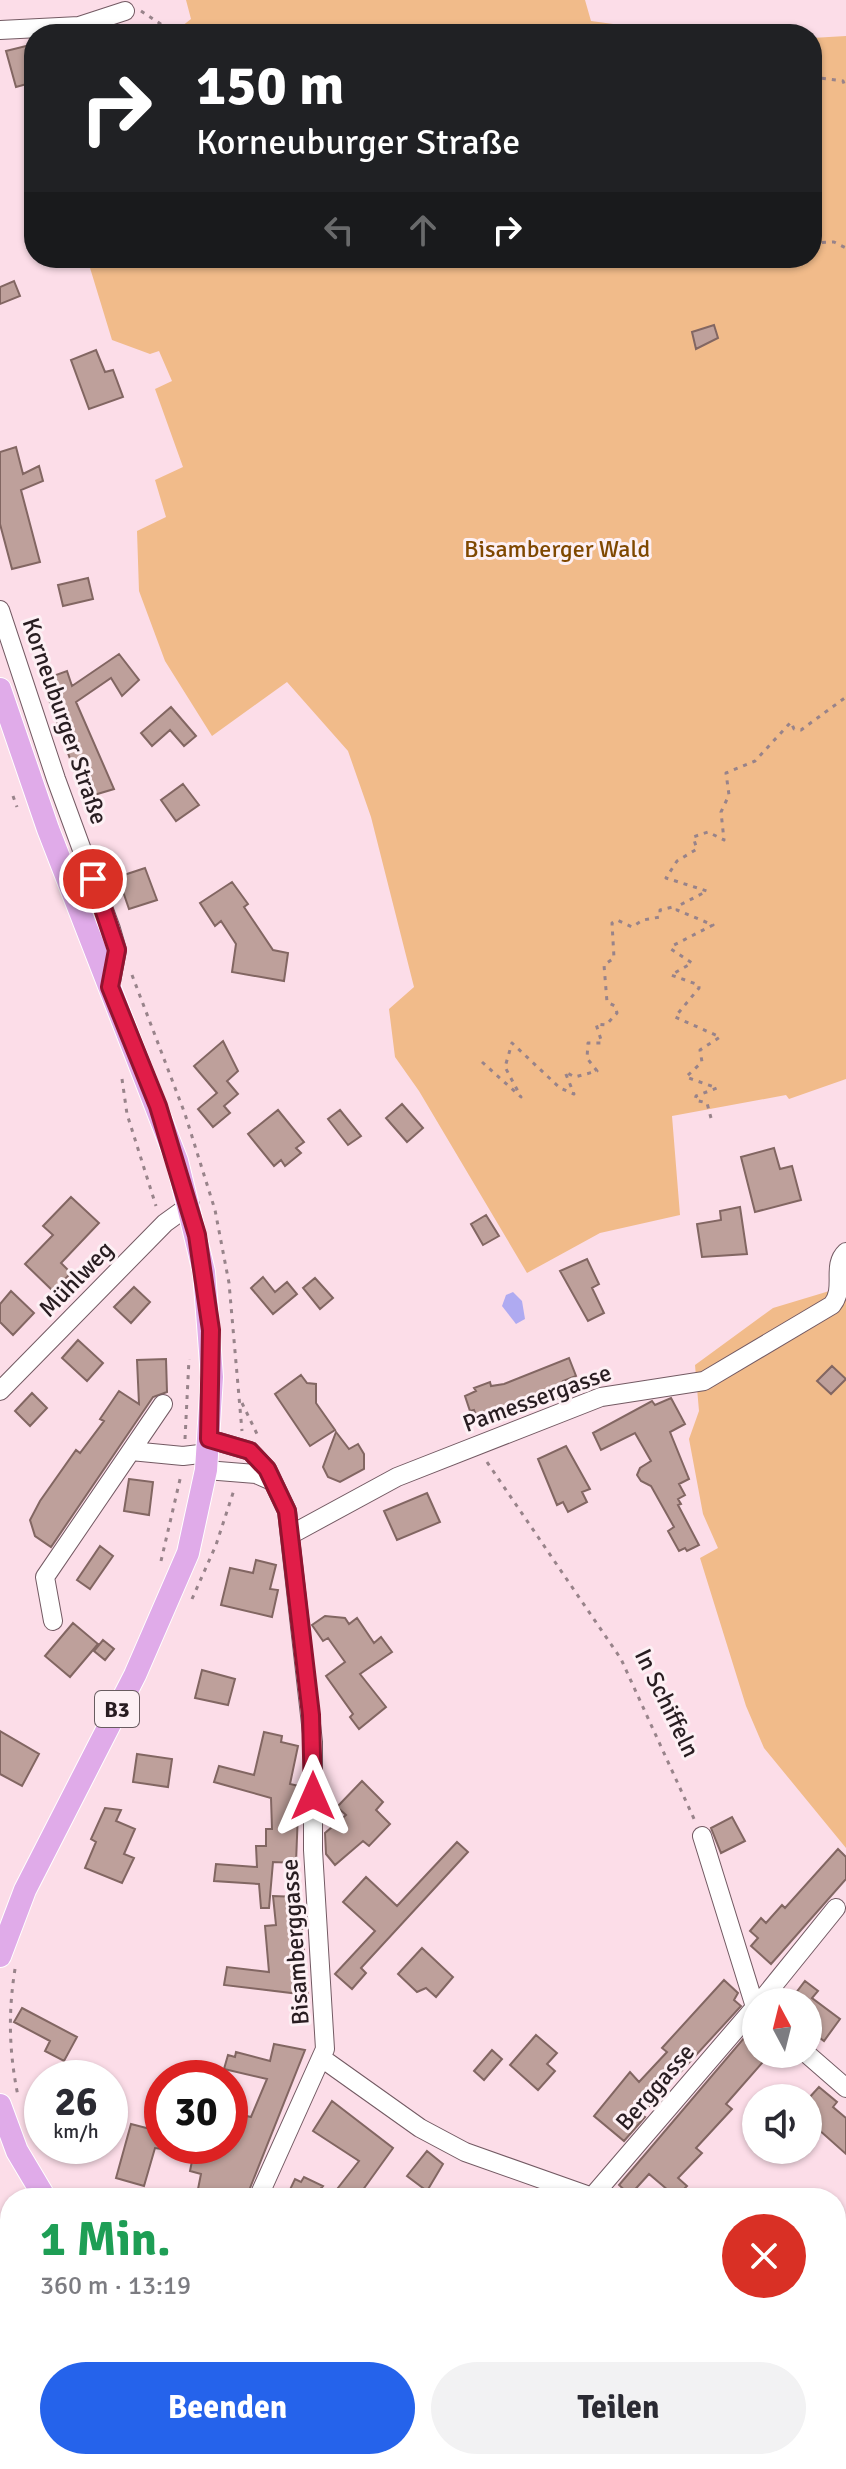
<!DOCTYPE html>
<html lang="de">
<meta charset="utf-8">
<style>
:root{--surface:#fff;--page:#f2f2f3;--text:#2b2b33;--muted:#7c7c81;--accent:#2563eb}
body{margin:0;font-family:Signika,sans-serif;background:var(--page);color:var(--text);height:100vh;display:flex;flex-direction:column;font-size:30px;white-space:nowrap}
*{box-sizing:border-box;margin:0}
p{font-size:26px;color:var(--muted)}
.icon{flex:none;width:44px;height:44px;fill:none;stroke:currentColor;stroke-width:2;stroke-linecap:round;stroke-linejoin:round}
.map{position:relative;flex:1;overflow:hidden}
.details{position:absolute;left:0px;top:2188px;width:846px;height:282px;display:flex;flex-direction:column;background:var(--surface);border-radius:32px 32px 0 0;box-shadow:0 2px 6px #0004}
.details>*{flex:none}
.hud{position:absolute;left:24px;top:24px;width:798px;height:244px;border-radius:32px;box-shadow:0 2px 6px #0004;background:#202124;color:#fff;overflow:hidden}
.needle{width:52px;rotate:353deg}
.buttons{position:absolute;left:742px;top:1988px;display:grid;gap:16px}
.buttons a{display:grid;place-items:center;width:80px;height:80px;border-radius:50%;background:var(--surface);box-shadow:0 2px 6px #0004;font-size:40px}
.speed{position:absolute;left:24px;top:2060px;display:flex;gap:16px;font-size:40px;font-weight:700;text-align:center}
.speed>*{display:grid;place-content:center;width:104px;height:104px;border-radius:50%;background:var(--surface);box-shadow:0 2px 6px #0004;line-height:1}
.speed small{font-size:20px;font-weight:400}
.speed .limit{border:12px solid #d22;background:#fff;color:#111}
.pin{position:absolute;display:grid;place-items:center;width:68px;height:68px;color:#fff;margin:-34px;border:4px solid #fff;border-radius:50%;box-shadow:0 2px 8px #0007}
.me{position:absolute;width:88px;margin:-44px;rotate:0deg;stroke-linejoin:round;filter:drop-shadow(0 0 6px #0008)}
.turn{display:flex;align-items:center;gap:28px;height:168px;padding:0 40px;font-size:36px}
.turn .icon{width:104px;height:104px;stroke-width:2.5}
.turn b{display:block;font-size:56px;line-height:68px}
.lanes{display:flex;align-items:center;height:76px;padding:0 40px;background:#0003;justify-content:center;gap:40px;direction:ltr}
.lanes .off{opacity:.35}
.round{display:grid;place-items:center;flex:none;width:84px;height:84px;border-radius:42px;background:var(--page)}
.overview{display:flex;align-items:center;justify-content:space-between;height:136px;padding:0 40px}
h1{font-size:48px;font-weight:700;line-height:60px;color:#1e9e55}
.primary-button{display:flex;gap:16px;margin-top:auto;padding:16px 40px}
.primary-button a{flex:1;height:92px;border-radius:48px;background:var(--accent);color:#fff;font-size:32px;font-weight:700;line-height:92px;text-align:center}
.primary-button a+a{background:var(--page);color:var(--text)}
.map>svg:first-child{display:block}
.green{fill:#f1bb8a}
.water{fill:#afaaf1}
.building{fill:#bea09b;stroke:#826662;stroke-width:2}
.lines{fill:none;stroke-linecap:round;stroke-linejoin:round}
.minor-casing{stroke:#735a63;stroke-width:20}
.major-casing{stroke:#fff;stroke-width:24}
.path{stroke:#98838a;stroke-width:3;stroke-dasharray:4 6;stroke-linecap:butt}
.minor{stroke:#fff;stroke-width:18}
.major{stroke:#e0abe9;stroke-width:22}
.route-casing{stroke:#92132f;stroke-width:20}
.route{stroke:#e11d48;stroke-width:14}
.labels{text-anchor:middle;stroke-width:6;stroke-linejoin:round;paint-order:stroke}
.shield{fill:#fdf0f4;stroke:#685c60;stroke-width:2}
.shield-label{font-size:22px;font-weight:bold;fill:#281d21}
.park-label{font-size:24px;fill:#7f4800;stroke:#fdf0f4}
.street-label{font-size:24px;fill:#281d21;stroke:#fdf0f4}
</style>
<div class="map">
<svg width="846" height="2469" viewBox="0 0 846 2469">
<rect width="100%" height="100%" fill="#fcdde8"/>
<path class="green" d="M186,0H585L591,21L687,34H172L191,19Z
M846,36V1079L789,1099L786,1095L672,1116L680,1215L600,1233L527,1273L419,1091L395,1057L389,1009L414,987L371,817L348,751L287,682L212,736L165,661L139,591L137,531L166,517L155,480L183,467L155,389L172,381L159,351L150,354L112,340L87,258H812V38Z
M846,1286V1848L764,1748L746,1706L700,1558L718,1548L703,1514L689,1439L699,1411L695,1365L773,1308Z"/>
<path class="water" d="M513,1292L522,1301L525,1319L516,1324L502,1306L506,1295Z"/>
<path class="building" d="M34,44V82L16,87L6,51Z
M14,281L20,296L0,304V287Z
M714,325L718,338L696,349L692,332Z
M96,350L105,372L113,370L123,397L89,409L71,360Z
M16,447L23,474L39,466L43,481L21,490L40,562L12,569L0,524V452Z
M88,578L93,599L63,606L58,585Z
M119,654L139,680L122,696L111,678L76,702L114,789L84,798L42,680L67,671L72,686Z
M171,707L196,736L184,746L170,730L152,746L141,733Z
M183,784L199,805L176,821L161,800Z
M145,868L157,900L129,909L118,877Z
M232,882L248,904L244,907L273,950L288,953L284,981L232,972L236,944L221,921L215,926L200,903Z
M223,1041L238,1071L227,1081L238,1094L224,1106L230,1113L213,1127L198,1109L217,1093L194,1066Z
M402,1104L423,1128L407,1142L386,1118Z
M278,1110L304,1142L296,1148L301,1153L285,1166L281,1160L274,1166L248,1134Z
M340,1110L361,1136L348,1145L328,1119Z
M774,1148L780,1169L792,1166L801,1200L755,1212L741,1157Z
M71,1197L99,1223L61,1263L71,1273L53,1291L25,1264L53,1235L43,1226Z
M740,1207L747,1254L702,1257L697,1224L721,1220L720,1211Z
M486,1215L499,1236L483,1245L471,1224Z
M587,1259L599,1284L592,1288L604,1313L588,1321L560,1271Z
M263,1277L275,1292L287,1282L297,1294L273,1314L251,1288Z
M315,1278L333,1298L320,1309L303,1288Z
M134,1287L150,1302L131,1323L114,1307Z
M11,1291L34,1313L13,1335L0,1322V1304Z
M78,1340L103,1363L87,1381L62,1358Z
M569,1358L576,1376L563,1381L568,1395L480,1425L474,1410L470,1411L465,1396L476,1391L474,1388L490,1382L491,1386L504,1384Z
M166,1359L167,1392L153,1397L51,1547L35,1536L30,1520L40,1501L76,1450L80,1453L104,1421L100,1419L119,1391L139,1404L137,1360Z
M832,1366L846,1379L831,1394L817,1381Z
M301,1375L307,1383L316,1384V1403L335,1430L310,1446L275,1394Z
M32,1393L47,1408L30,1426L15,1411Z
M671,1398L685,1424L670,1432L689,1479L679,1484L685,1495L678,1499L681,1504L678,1505L699,1545L687,1551L685,1548L679,1551L668,1531L674,1527L651,1486L641,1481L637,1475L640,1468L651,1461L635,1433L601,1450L593,1433L652,1401L655,1405Z
M336,1432L349,1449L358,1444L364,1454V1469L340,1482L328,1477L323,1467Z
M566,1446L590,1489L582,1492L587,1502L568,1512L563,1502L557,1505L538,1459Z
M129,1479L153,1482L149,1515L124,1511Z
M427,1493L440,1522L397,1540L384,1511Z
M100,1546L113,1556L90,1589L77,1580Z
M256,1560L276,1565L270,1589L278,1590L272,1617L221,1605L230,1568L253,1573Z
M325,1616L345,1618L349,1624L357,1618L374,1643L381,1637L392,1652L360,1674L386,1707L359,1729L350,1717L353,1714L326,1676L345,1662L328,1638L323,1641L312,1625Z
M73,1623L98,1644L70,1677L45,1656Z
M103,1640L114,1649L105,1660L94,1651Z
M202,1670L235,1679L228,1705L195,1698Z
M0,1731L39,1754L22,1786L0,1774Z
M264,1732L282,1736L281,1742L298,1746L290,1784L299,1786L296,1863L273,1862L269,1908H261L259,1884L214,1881L216,1864L257,1867L256,1846H266V1829H272L271,1798L214,1782L219,1766L254,1775Z
M137,1754L172,1759L168,1787L133,1782Z
M362,1781L383,1802L376,1810L390,1824L369,1846L363,1841L335,1865L326,1854L325,1833L346,1815L337,1807Z
M105,1808L121,1810L116,1821L135,1829L124,1854L134,1858L122,1883L85,1868L96,1842L91,1839Z
M732,1817L745,1841L721,1853L711,1828Z
M457,1842L468,1852L361,1968L366,1973L352,1989L335,1974L375,1931L343,1902L366,1877L397,1906Z
M838,1849L846,1857V1879L771,1964L751,1946L758,1938L750,1931L761,1918L766,1923L782,1905L785,1908Z
M273,1896L297,1897L296,1917H301L308,1995L224,1985L227,1967L269,1972L265,1926L276,1925Z
M422,1948L453,1977L436,1997L426,1988L417,1992L398,1974Z
M724,1980L738,1993L734,2000L741,2006L641,2115L645,2117L624,2141L594,2116L630,2072L639,2082L667,2052L662,2048Z
M805,1981L818,1991L812,1998L840,2019L824,2041L808,2029V2002H789Z
M22,2008L77,2037L64,2061L45,2051L50,2041L14,2022Z
M756,2024V2054H770L726,2104L732,2109L696,2148L702,2153L678,2178L687,2186L676,2197L649,2174L630,2195L619,2185Z
M536,2035L557,2053L547,2064L555,2071L538,2090L510,2065Z
M274,2044L305,2050L246,2198H227L198,2189L201,2174L190,2171L195,2146H230V2112L251,2117L267,2079L224,2069L228,2055L235,2057L236,2052L270,2061Z
M492,2050L502,2059L484,2080L474,2071Z
M819,2087L837,2102L833,2107L846,2118V2154L808,2120V2099Z
M332,2101L393,2148L357,2198H286L295,2179L301,2182L304,2177L323,2186L318,2192L330,2198L359,2161L313,2131Z
M131,2124L162,2132V2149L155,2148L144,2186L116,2178Z
M427,2151L443,2164L427,2191L407,2176Z"/>
<g class="lines">
<defs>
<path id="minor" d="M0,30L79,26L125,11
M0,610L56,779L111,929L117,950L110,987
M0,1391L165,1223L190,1205
M209,1439L250,1451L267,1469L287,1511L313,1742V1850L325,2049L258,2198
M131,1451L183,1456L208,1453
M206,1470L256,1474L272,1481
M292,1534L397,1477L601,1397L704,1381L832,1305C846,1288 831,1266 846,1252
M53,1621L45,1577L163,1404
M702,1836L756,2010
M760,2002L836,1908
M807,2054L846,2088
M323,2059L420,2128L465,2152L595,2198
M591,2198L756,2006
M0,2313L10,2317
M0,2346L10,2341
M836,2420L846,2431"/>
<path id="major" d="M0,689L48,829L177,1161L204,1272L212,1377L206,1470L188,1553L135,1675L25,1890L0,1956
M0,2105L17,2151L45,2198
M567,2460L575,2469"/>
</defs>
<use href="#minor" class="minor-casing"/>
<use href="#major" class="major-casing"/>
<path class="path" d="M141,11L176,34
M812,77L843,81L846,89
M812,243L834,242L846,248
M13,796L17,807
M132,975L185,1114L215,1210L229,1283L242,1431
M482,1062L521,1097L505,1067L512,1043L560,1088L574,1094L565,1072L575,1077L597,1071L587,1058L588,1043H602L596,1024L606,1025L617,1013L615,1006L607,1002L604,965L614,958L612,923L617,920L632,927L643,920L660,917V910L677,906
M122,1079L127,1114L156,1206
M711,1118L707,1103L695,1100L696,1096L717,1088L686,1077L702,1062L700,1050L720,1037L675,1017L699,988V985L671,975L692,963L671,949L672,946L713,925L677,910L678,906L707,891L666,878L677,861L697,849L693,837L708,832L724,840L721,812L729,795L726,773L755,761L791,722L794,729L801,730L846,697
M242,1403L258,1436
M185,1439L189,1359
M487,1462L621,1659L695,1821
M161,1561L181,1475
M192,1599L216,1545L234,1490
M15,1969C8,2013 9,2052 18,2096
M539,2460L544,2469
M598,2460L606,2469"/>
<use href="#minor" class="minor"/>
<use href="#major" class="major"/>
</g>
<g class="lines">
<defs>
<path id="route" d="M93,879L117,950L110,987L158,1106L197,1235L211,1330L209,1439L250,1451L267,1469L287,1511L311,1715L313,1796"/>
</defs>
<use href="#route" class="route-casing"/>
<use href="#route" class="route"/>
</g>
<g class="labels">
<rect class="shield" x="95" y="1691" width="44" height="36" rx="6"/>
<g class="shield-label">
<text x="117" y="1717">B3</text>
</g>
<g class="park-label">
<text x="557" y="557">Bisamberger Wald</text>
</g>
<g class="street-label">
<text transform="translate(65 721) rotate(71)" y="8">Korneuburger Straße</text>
<text transform="translate(76 1279) rotate(-46)" y="8">Mühlweg</text>
<text transform="translate(537 1398) rotate(-20)" y="8">Pamessergasse</text>
<text transform="translate(667 1703) rotate(64)" y="8">In Schiffeln</text>
<text transform="translate(295 1942) rotate(-94)" y="8">Bisamberggasse</text>
<text transform="translate(655 2087) rotate(-49)" y="8">Berggasse</text>
</g>
</g>
</svg>
<div class="buttons">
<a><svg class="needle" viewBox="-14 -14 28 28"><path d="M0-13l5 13h-10z" fill="#e53935"/><path d="M0 13l5-13h-10z" fill="#7c7c81"/></svg></a>
<a><svg class="icon" aria-label="sound" viewBox="0 0 24 24"><path d="M4 9h4l5-4v14l-5-4H4zM17 9q2 3 0 6"/></svg></a>
</div>
<div class="speed"><div>26<small>km/h</small></div><div class="limit">30</div></div>
<div class="pin" style="left:93px;top:879px;background:#d93025"><svg class="icon" aria-label="arrive" viewBox="0 0 24 24"><path d="M6 21V4h12l-3 4 3 4H6"/></svg></div>
<svg class="me" style="left:313px;top:1796px" viewBox="-20 -20 40 40"><path d="M0-17L14 15 0 8-14 15z" fill="#e11d48" stroke="#fff" stroke-width="4"/></svg>
<div class="hud">
<div class="turn"><svg class="icon" aria-label="right" viewBox="0 0 24 24"><path d="M7 20v-9h11M14 6l5 5-5 5"/></svg><div><b>150 m</b>Korneuburger Straße</div></div>
<div class="lanes"><svg class="icon off" aria-label="left" viewBox="0 0 24 24"><path d="M17 20v-9H6M10 6l-5 5 5 5"/></svg><svg class="icon off" aria-label="ahead" viewBox="0 0 24 24"><path d="M12 20V5M6 11l6-6 6 6"/></svg><svg class="icon" aria-label="right" viewBox="0 0 24 24"><path d="M7 20v-9h11M14 6l5 5-5 5"/></svg></div>
</div>
<section class="details">
<div class="overview"><div><h1>1 Min.</h1><p>360 m · 13:19</p></div><a class="round" style="background:#d93025;color:#fff"><svg class="icon" aria-label="close" viewBox="0 0 24 24"><path d="M6 6l12 12M18 6L6 18"/></svg></a></div>
<div class="primary-button"><a>Beenden</a><a>Teilen</a></div>
</section>
</div>
